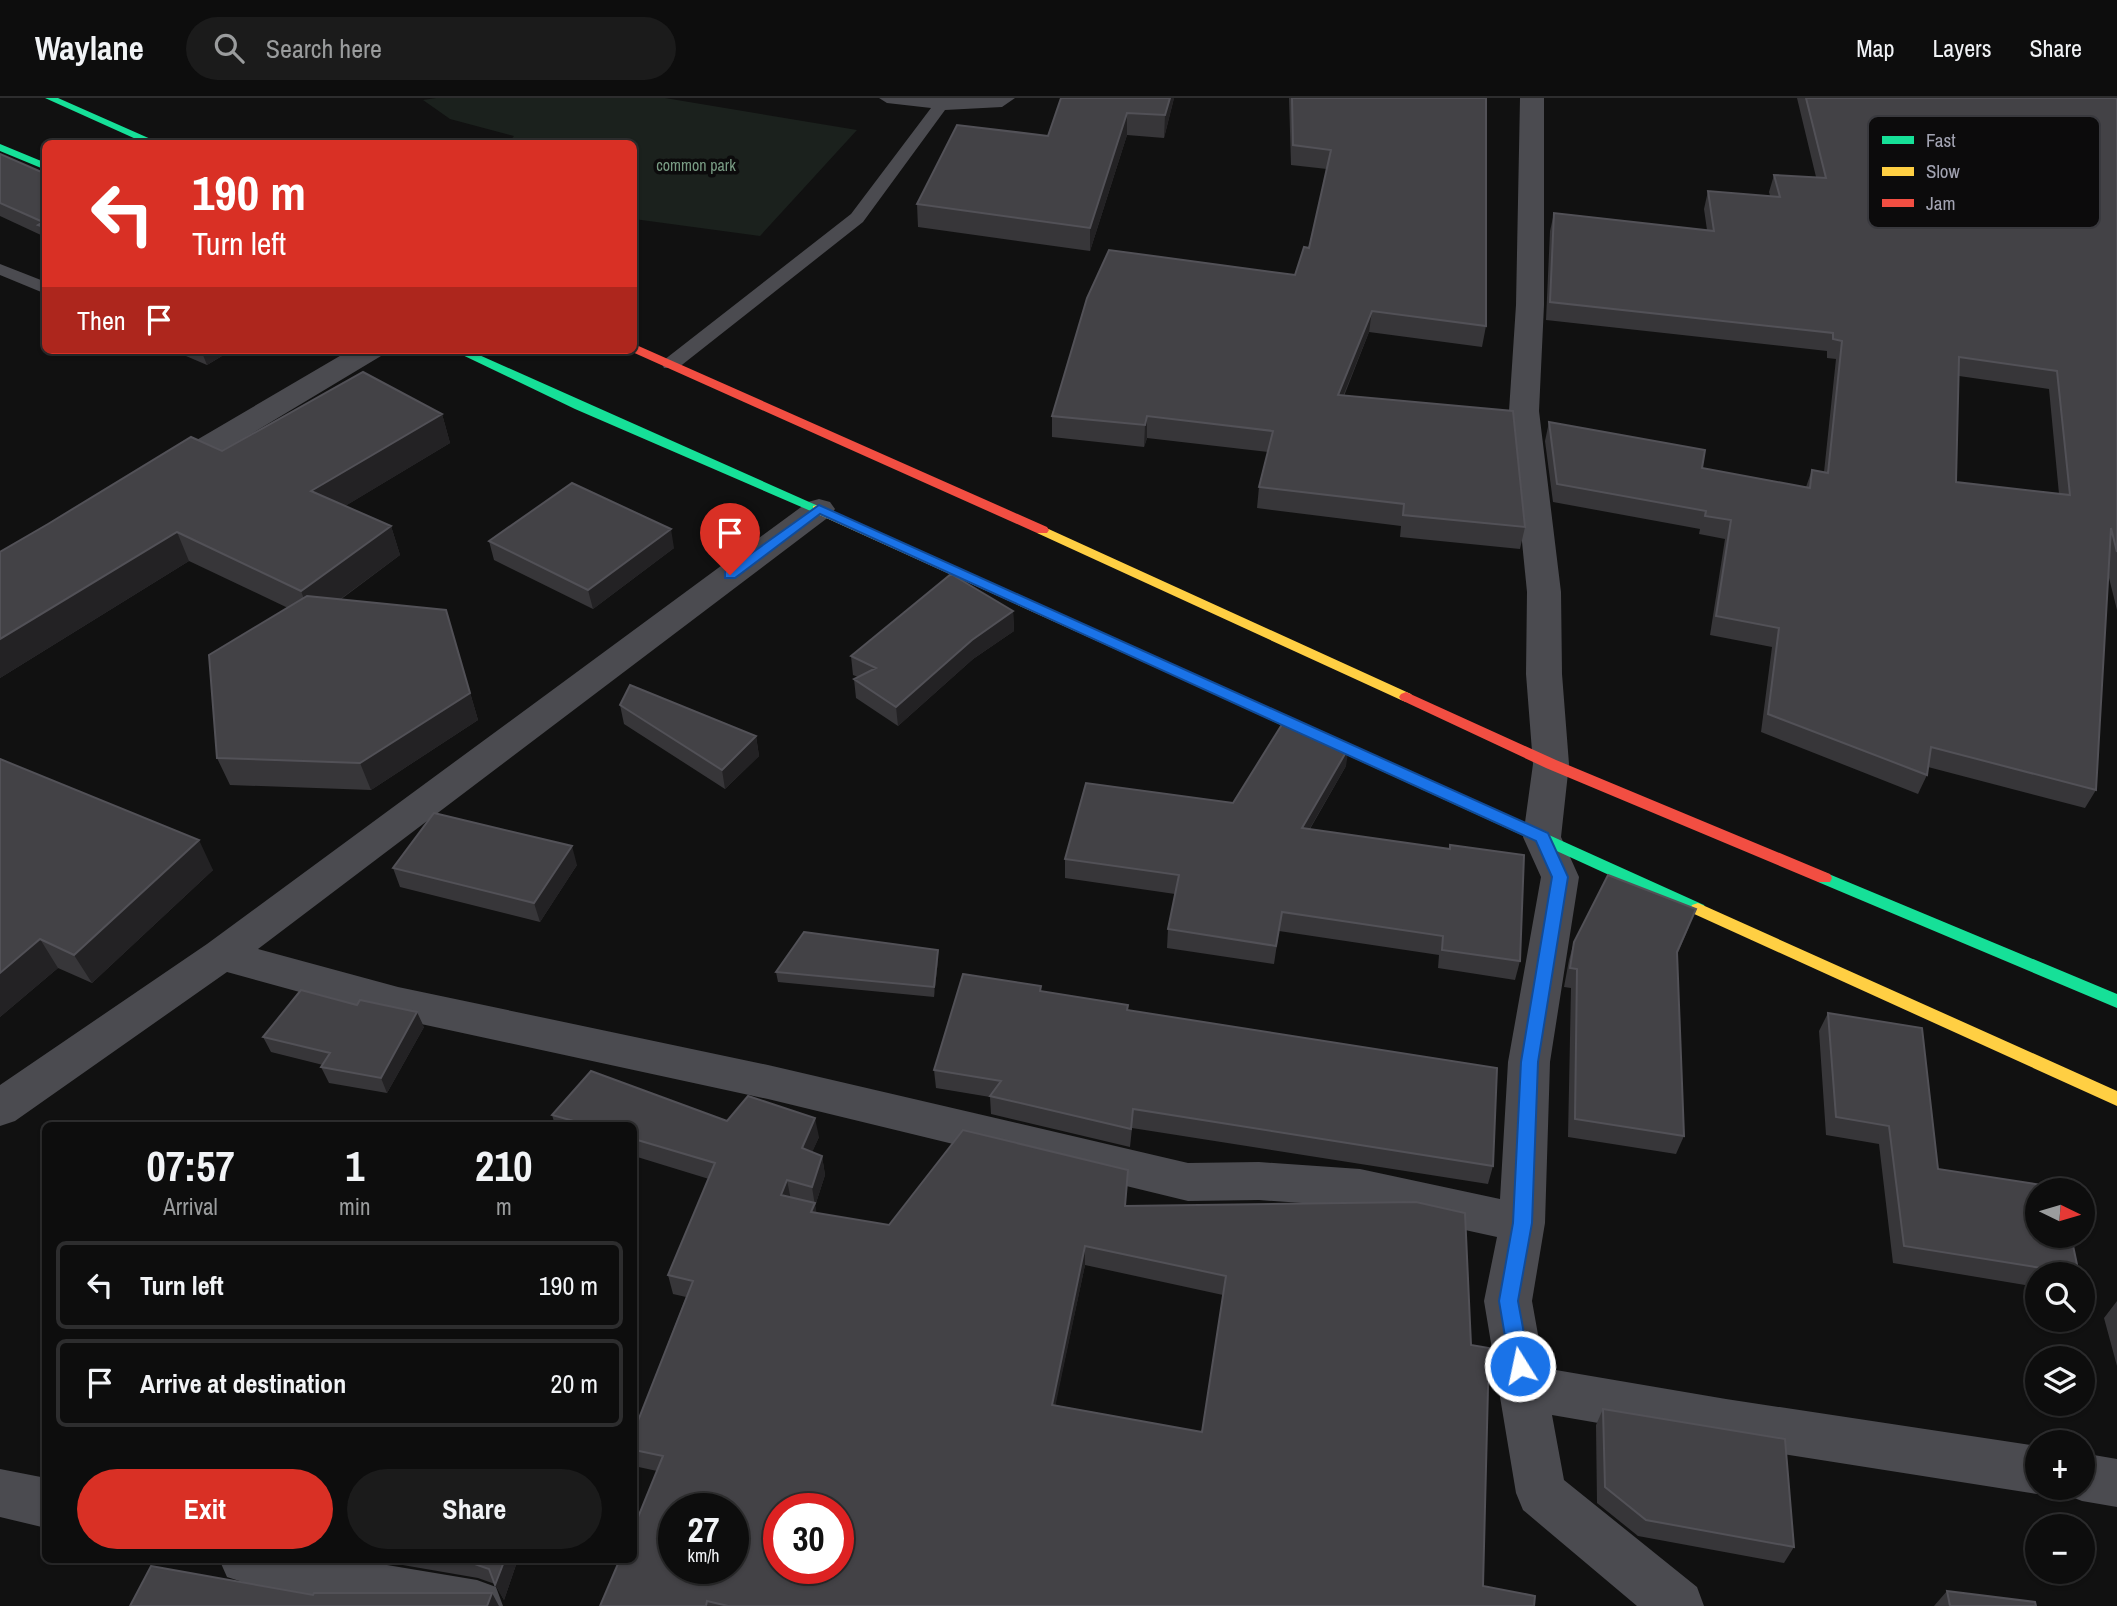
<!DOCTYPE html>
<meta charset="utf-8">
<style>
:root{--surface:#0d0d0d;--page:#1b1b1b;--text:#f1f3f6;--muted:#9a9c9d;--line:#2d2d2e;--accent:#d93025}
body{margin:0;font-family:"Archivo Narrow",sans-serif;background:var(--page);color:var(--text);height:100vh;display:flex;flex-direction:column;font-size:26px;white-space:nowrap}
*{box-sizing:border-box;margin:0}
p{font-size:23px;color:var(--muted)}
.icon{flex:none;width:38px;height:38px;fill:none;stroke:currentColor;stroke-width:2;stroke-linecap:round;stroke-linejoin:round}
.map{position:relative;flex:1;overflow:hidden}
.details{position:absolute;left:42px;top:1024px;width:595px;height:441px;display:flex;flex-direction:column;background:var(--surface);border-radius:10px;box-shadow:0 2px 5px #0004,0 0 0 2px var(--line)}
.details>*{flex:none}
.top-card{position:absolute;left:42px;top:42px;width:595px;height:214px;border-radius:10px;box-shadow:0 2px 5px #0004,0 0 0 2px var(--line);background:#d93025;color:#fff;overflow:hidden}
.needle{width:46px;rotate:95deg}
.fabs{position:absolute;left:2025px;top:1080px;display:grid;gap:14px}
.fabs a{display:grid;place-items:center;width:70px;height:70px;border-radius:50%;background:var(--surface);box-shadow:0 2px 5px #0004,0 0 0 2px var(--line);font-size:35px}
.speed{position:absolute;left:658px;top:1395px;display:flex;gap:14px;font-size:35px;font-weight:700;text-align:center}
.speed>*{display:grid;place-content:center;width:91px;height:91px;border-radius:50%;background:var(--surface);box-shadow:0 2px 5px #0004,0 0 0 2px var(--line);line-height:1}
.speed small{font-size:18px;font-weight:400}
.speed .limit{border:10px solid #d22;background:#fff;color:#111}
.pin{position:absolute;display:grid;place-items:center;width:60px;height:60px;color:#fff;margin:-72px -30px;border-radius:50% 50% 50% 0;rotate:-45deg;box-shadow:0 0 7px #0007}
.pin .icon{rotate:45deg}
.me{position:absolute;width:77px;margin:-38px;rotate:350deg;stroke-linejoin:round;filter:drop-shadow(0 0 5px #0008)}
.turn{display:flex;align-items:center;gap:24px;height:147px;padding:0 35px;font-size:32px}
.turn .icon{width:91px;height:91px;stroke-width:2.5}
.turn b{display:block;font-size:49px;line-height:60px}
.then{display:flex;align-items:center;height:66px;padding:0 35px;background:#0003;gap:14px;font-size:26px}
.eta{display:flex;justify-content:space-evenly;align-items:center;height:119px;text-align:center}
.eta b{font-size:42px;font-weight:700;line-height:49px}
.cta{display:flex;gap:14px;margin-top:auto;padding:14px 35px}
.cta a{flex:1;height:80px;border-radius:42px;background:var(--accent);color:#fff;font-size:28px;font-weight:700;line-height:80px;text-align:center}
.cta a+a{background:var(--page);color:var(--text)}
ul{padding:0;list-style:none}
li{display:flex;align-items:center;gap:21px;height:88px;margin:0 14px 10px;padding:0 21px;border:4px solid var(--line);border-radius:10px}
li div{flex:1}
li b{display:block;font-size:26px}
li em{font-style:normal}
header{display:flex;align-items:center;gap:42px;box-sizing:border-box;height:98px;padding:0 35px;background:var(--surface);border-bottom:2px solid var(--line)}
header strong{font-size:33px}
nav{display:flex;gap:38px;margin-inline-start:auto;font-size:24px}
.search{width:490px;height:63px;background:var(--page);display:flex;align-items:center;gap:18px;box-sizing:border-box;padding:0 24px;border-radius:38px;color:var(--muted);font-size:26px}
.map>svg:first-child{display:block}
.green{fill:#1b211d}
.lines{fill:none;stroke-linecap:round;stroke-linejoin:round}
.lane{fill:#4b4b50;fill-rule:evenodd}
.street{fill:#4b4b50;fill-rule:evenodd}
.fast{fill:#16e098;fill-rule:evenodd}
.slow{fill:#ffcf43;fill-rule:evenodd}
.jam{fill:#f24e42;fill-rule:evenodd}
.wall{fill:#373639;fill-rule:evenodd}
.shaded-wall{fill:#232224}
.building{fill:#434246;stroke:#525157;stroke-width:2;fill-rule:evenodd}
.route{fill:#1a73e8;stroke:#114b97;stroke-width:2}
.labels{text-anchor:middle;stroke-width:7;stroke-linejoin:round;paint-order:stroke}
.far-park-label{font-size:16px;fill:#799c84;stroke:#0c0b0c}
.key{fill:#0c0b0c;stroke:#39393e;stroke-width:2}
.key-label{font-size:19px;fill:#a2a3b2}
</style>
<header>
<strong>Waylane</strong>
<div class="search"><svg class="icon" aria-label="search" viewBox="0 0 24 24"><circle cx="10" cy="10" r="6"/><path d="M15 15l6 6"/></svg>Search here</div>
<nav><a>Map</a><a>Layers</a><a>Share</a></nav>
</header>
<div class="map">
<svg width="2117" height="1508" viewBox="0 0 2117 1508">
<rect width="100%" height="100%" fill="#111"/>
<path class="green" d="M436,0H665L857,32L760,138L634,121V46L508,45L514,38L450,21L423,2Z"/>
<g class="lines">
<path class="lane" d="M879,0H1015L1002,9L945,12L863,124L678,270H664L662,266L664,262L851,116L931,10L887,5Z
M0,166L46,184V196L0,177Z"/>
<path class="street" d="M1520,0H1544V207L1539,313L1561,494L1562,576L1569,666L1561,739L1579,779L1550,964L1545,1125L1532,1203L1544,1270L1726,1301L2037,1348V1390H2054L2037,1396L1726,1347L1552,1317L1564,1382L1697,1489L1704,1508H1637L1523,1412L1516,1395L1484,1203L1497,1139L1360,1109L1259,1102L1188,1103L768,1001L398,921L227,874L15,1023L0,1028V987L207,846L808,404L819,401L830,404L835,411L830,418L258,851L398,889L768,967L1188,1065L1259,1064L1360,1071L1500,1101L1508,964L1541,779L1523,739L1533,666L1526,576L1527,494L1509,313L1516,207Z
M350,252H385L381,258L176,381L165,383L154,381L149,374L154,367Z
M2082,1355L2117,1361V1409L2082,1403L2064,1396L2061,1390H2082Z
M0,1371L46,1380V1430L0,1419Z
M219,1461H351L477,1482L496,1489L503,1508H318L227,1479Z"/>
<path class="fast" d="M45,0H58L162,46H147Z
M0,46L46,65V72L0,53Z
M452,252H468L825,411L823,414H813L575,311Z
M1166,564L1704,807L1706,811L1704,815H1692L1161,572L1159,569Z
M1824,774L2117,896V910L1818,784L1816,780L1818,776Z"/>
<path class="slow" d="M818,407L1171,566L1173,569L1171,572H1161L813,414V408Z
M1042,428L1411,596L1413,599L1406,604L1401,602L1037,435V429Z
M1698,805L2117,993V1008L1692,815L1690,811L1692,807Z"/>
<path class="jam" d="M634,246L1047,429L1049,432L1047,435H1037L630,253L634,252Z
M1406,594L1556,662L1830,776L1832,780L1830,784H1818L1546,670L1401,602L1399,599L1401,596Z"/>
</g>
<path class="wall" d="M1174,0L1164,40L1127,37L1090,153L918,129L917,106L1048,38Z
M1289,0H1486V228L1482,249L1369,234L1344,298L1525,429L1520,451L1400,439L1401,428L1257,410L1259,389L1268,354L1147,340L1144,349L1052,339V318L1295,177L1309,150L1327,71L1291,67Z
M1797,0H2117V512L2108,476L2096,692L2085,710L1928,669L1927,677L1918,696L1761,634L1772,549L1710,537L1725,441L1699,436L1700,431L1553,404L1545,343L1549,324L1702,370L1806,389L1812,372L1824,374L1836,261L1827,260V253L1546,222L1550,133L1554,115L1707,132L1704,111L1708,93L1770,98L1769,94L1774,77L1816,79ZM1959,278L2049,291L2059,396L1956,384Z
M0,56L46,76V143L43,138L0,118Z
M172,252H232L207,267Z
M442,316L450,345L345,408L391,428L400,457L340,502L446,512L478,622L371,692L230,687L217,660L288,510L189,463L0,580V454L48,426L222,353Z
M489,443L674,450L593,511L494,462Z
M1013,513L1014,533L973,561L898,628L856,600L854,581L858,579L853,577L851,558Z
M620,607L756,638L759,658L725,691L624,626Z
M0,661L213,772L92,885L58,870L0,919Z
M1346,668L1310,731L1449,751L1520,863L1515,882L1438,870L1439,857L1279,833L1274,866L1167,850L1168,831L1175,796L1065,780V761Z
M577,767L540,824L400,789L393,770Z
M1689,829L1677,857L1684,1038L1676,1056L1568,1039L1571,890L1564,889L1569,862L1574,844Z
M938,862L934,899L778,884L776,874Z
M1041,894L1128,907V913L1493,1068L1488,1086L1132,1030L1130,1049L991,1016L990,999L936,990L934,972Z
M357,907L424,929L387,995L329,985L321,969L323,967L271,954L263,939Z
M1828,915L1938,1071L2079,1176H2037V1189L1893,1165L1879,1046L1826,1037L1819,933Z
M552,1017L727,1023L819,1039L812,1054L822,1058L825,1077L815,1108L816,1115L889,1127L1126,1108L1471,1247L1483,1488L1534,1508H600L657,1373L634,1368V1333L686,1199L673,1196L668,1177L709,1081L634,1058V1027H555ZM1085,1167L1223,1197L1202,1334L1055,1307Z
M2117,1203V1268L2104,1220Z
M1603,1311L1794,1449L1784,1465L1638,1438L1597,1405L1596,1327Z
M368,1461H518L504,1502L495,1486L478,1480Z
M1947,1493L2036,1508H1934Z"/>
<path class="shaded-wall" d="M1170,0H1174L1164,40L1165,17Z
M1127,15V37L1090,153V130Z
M1372,213L1369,234L1335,318L1338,297Z
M201,252H232L207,267Z
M442,316L450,345L322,422L311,393Z
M1147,318V340L1144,349L1145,327Z
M391,428L400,457L312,522L301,493Z
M671,431L674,450L593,511L588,492Z
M177,434L189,463L0,580V541Z
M446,512L478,622L371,692L360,665Z
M1013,513L1014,533L973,561L898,628L896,609L972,542Z
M756,638L759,658L725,691L722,672Z
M1349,649L1346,668L1299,749L1302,730Z
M199,742L213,772L92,885L74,857Z
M572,748L577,767L540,824L534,805Z
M40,841L58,870L0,919V875Z
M938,852V862L934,899V889Z
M417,914L424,929L387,995L381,980Z
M815,1020L819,1039L805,1070L802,1050Z
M822,1058L825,1077L815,1108L812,1089Z
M787,1082L791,1102L781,1097Z
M815,1105L818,1124L811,1114Z
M1085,1148V1167L1052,1324V1307Z
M505,1461H518L504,1502L495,1487Z
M492,1495L499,1508H487Z"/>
<path class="building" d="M1061,0H1170L1165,17L1127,15L1090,130L917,106L957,27L1048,38Z
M1292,0H1486V228L1372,213L1338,297L1513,313L1525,429L1403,417L1404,406L1259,389L1273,333L1147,318L1145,327L1052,318L1087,200L1109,152L1295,177L1304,149L1309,150L1331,52L1293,47Z
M1806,0H2117V454L2111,430L2096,692L1931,649L1927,677L1768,616L1779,530L1716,518L1731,422L1705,418L1706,413L1557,386L1549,324L1705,352L1702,370L1810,390L1812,372L1828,375L1842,243L1833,241V235L1550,204L1554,115L1714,133L1708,93L1780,99L1774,77L1826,80ZM1959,259L2057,273L2070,397L1956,384Z
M0,56L46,76V130L38,127L43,124L0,105Z
M363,274L442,316L311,393L391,428L301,493L177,434L0,541V454L48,426L191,339L222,353Z
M572,385L671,431L588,492L489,443Z
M951,476L1013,513L972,542L896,609L854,581L876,570L851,558Z
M307,498L446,512L470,595L360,665L217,660L209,557Z
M630,587L756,638L722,672L620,607Z
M1286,620L1349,649L1302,730L1450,751V747L1524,757L1520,863L1442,852L1443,838L1282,814L1276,848L1168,831L1179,777L1065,761L1086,685L1233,705Z
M0,661L199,742L74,857L40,841L0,875Z
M434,715L572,748L534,805L393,770Z
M1608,777L1696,811L1677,854L1684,1038L1575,1021L1577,871L1570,870L1574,844Z
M804,834L938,852L934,889L776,874Z
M963,876L1041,888L1040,893L1128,907L1127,912L1497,970L1493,1068L1133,1011L1131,1031L990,998L1001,983L934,972Z
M301,892L357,907L360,902L417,914L381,980L321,969L330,955L263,939Z
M1828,915L1922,930L1938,1071L2061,1090V1092H2037V1138H2071L2079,1176L1904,1148L1889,1028L1836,1019Z
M591,973L727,1023L748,998L815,1020L802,1050L822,1058L812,1089L787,1082L781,1097L815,1105L811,1114L889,1127L963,1032L1128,1072L1125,1108L1416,1104L1465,1115L1471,1247L1489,1250L1483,1488L1535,1498L1534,1508H728L707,1503L706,1508H600L620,1461H634V1429L663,1358L634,1352V1333L693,1183L668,1177L715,1065L634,1041V1027H588L552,1017ZM1085,1148L1226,1178L1202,1334L1052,1307ZM674,1410H733V1470H674ZM779,1410H838V1470H779Z
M1603,1311L1785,1341L1794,1449L1646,1422L1605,1389Z
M451,1461H505L495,1487L489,1471L469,1464Z
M151,1468L313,1497L314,1495H492L487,1508H130Z
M1947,1493L2035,1504L2036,1508H1950Z"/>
<path class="route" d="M819,407L1548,735L1568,779L1538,964L1532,1125L1518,1203L1530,1268L1527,1274L1520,1277L1513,1274L1510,1268L1499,1203L1513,1125L1521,964L1552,779L1536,743L820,416L735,480H725V474Z"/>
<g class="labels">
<g class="far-park-label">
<text x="696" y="73">common park</text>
</g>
</g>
<rect x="1868" y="18" width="232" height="112" rx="10" class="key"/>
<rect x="1882" y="38" width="32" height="8" fill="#16e098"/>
<rect x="1882" y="69" width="32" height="9" fill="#ffcf43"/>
<rect x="1882" y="101" width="32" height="8" fill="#f24e42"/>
<g class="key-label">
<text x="1926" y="49">Fast</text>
<text x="1926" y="80">Slow</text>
<text x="1926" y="112">Jam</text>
</g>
</svg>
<div class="fabs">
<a><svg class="needle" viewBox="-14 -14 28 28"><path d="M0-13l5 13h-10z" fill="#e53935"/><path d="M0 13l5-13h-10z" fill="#9a9c9d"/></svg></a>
<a><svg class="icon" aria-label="search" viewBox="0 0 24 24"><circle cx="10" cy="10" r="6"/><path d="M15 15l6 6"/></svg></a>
<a><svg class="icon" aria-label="layers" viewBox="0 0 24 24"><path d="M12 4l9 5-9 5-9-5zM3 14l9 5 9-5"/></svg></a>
<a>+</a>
<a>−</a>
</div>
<div class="speed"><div>27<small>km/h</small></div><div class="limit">30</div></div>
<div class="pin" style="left:730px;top:477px;background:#d93025"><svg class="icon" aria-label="arrive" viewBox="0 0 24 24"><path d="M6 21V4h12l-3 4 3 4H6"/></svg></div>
<svg class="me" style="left:1520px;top:1268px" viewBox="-20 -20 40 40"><circle r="17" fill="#1a73e8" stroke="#fff" stroke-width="3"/><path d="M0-11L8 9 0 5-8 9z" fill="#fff"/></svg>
<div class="top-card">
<div class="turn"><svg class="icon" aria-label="left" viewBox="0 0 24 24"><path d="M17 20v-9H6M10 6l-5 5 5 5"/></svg><div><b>190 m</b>Turn left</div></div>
<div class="then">Then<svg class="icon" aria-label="arrive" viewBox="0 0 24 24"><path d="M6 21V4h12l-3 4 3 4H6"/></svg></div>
</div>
<section class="details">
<div class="eta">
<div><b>07:57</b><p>Arrival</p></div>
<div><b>1</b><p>min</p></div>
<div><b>210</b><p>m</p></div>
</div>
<ul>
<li><svg class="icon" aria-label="left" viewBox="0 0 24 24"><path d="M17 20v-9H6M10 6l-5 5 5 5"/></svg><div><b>Turn left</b></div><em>190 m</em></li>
<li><svg class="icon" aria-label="arrive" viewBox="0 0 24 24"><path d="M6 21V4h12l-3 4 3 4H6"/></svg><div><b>Arrive at destination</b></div><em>20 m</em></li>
</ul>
<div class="cta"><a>Exit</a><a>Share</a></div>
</section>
</div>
